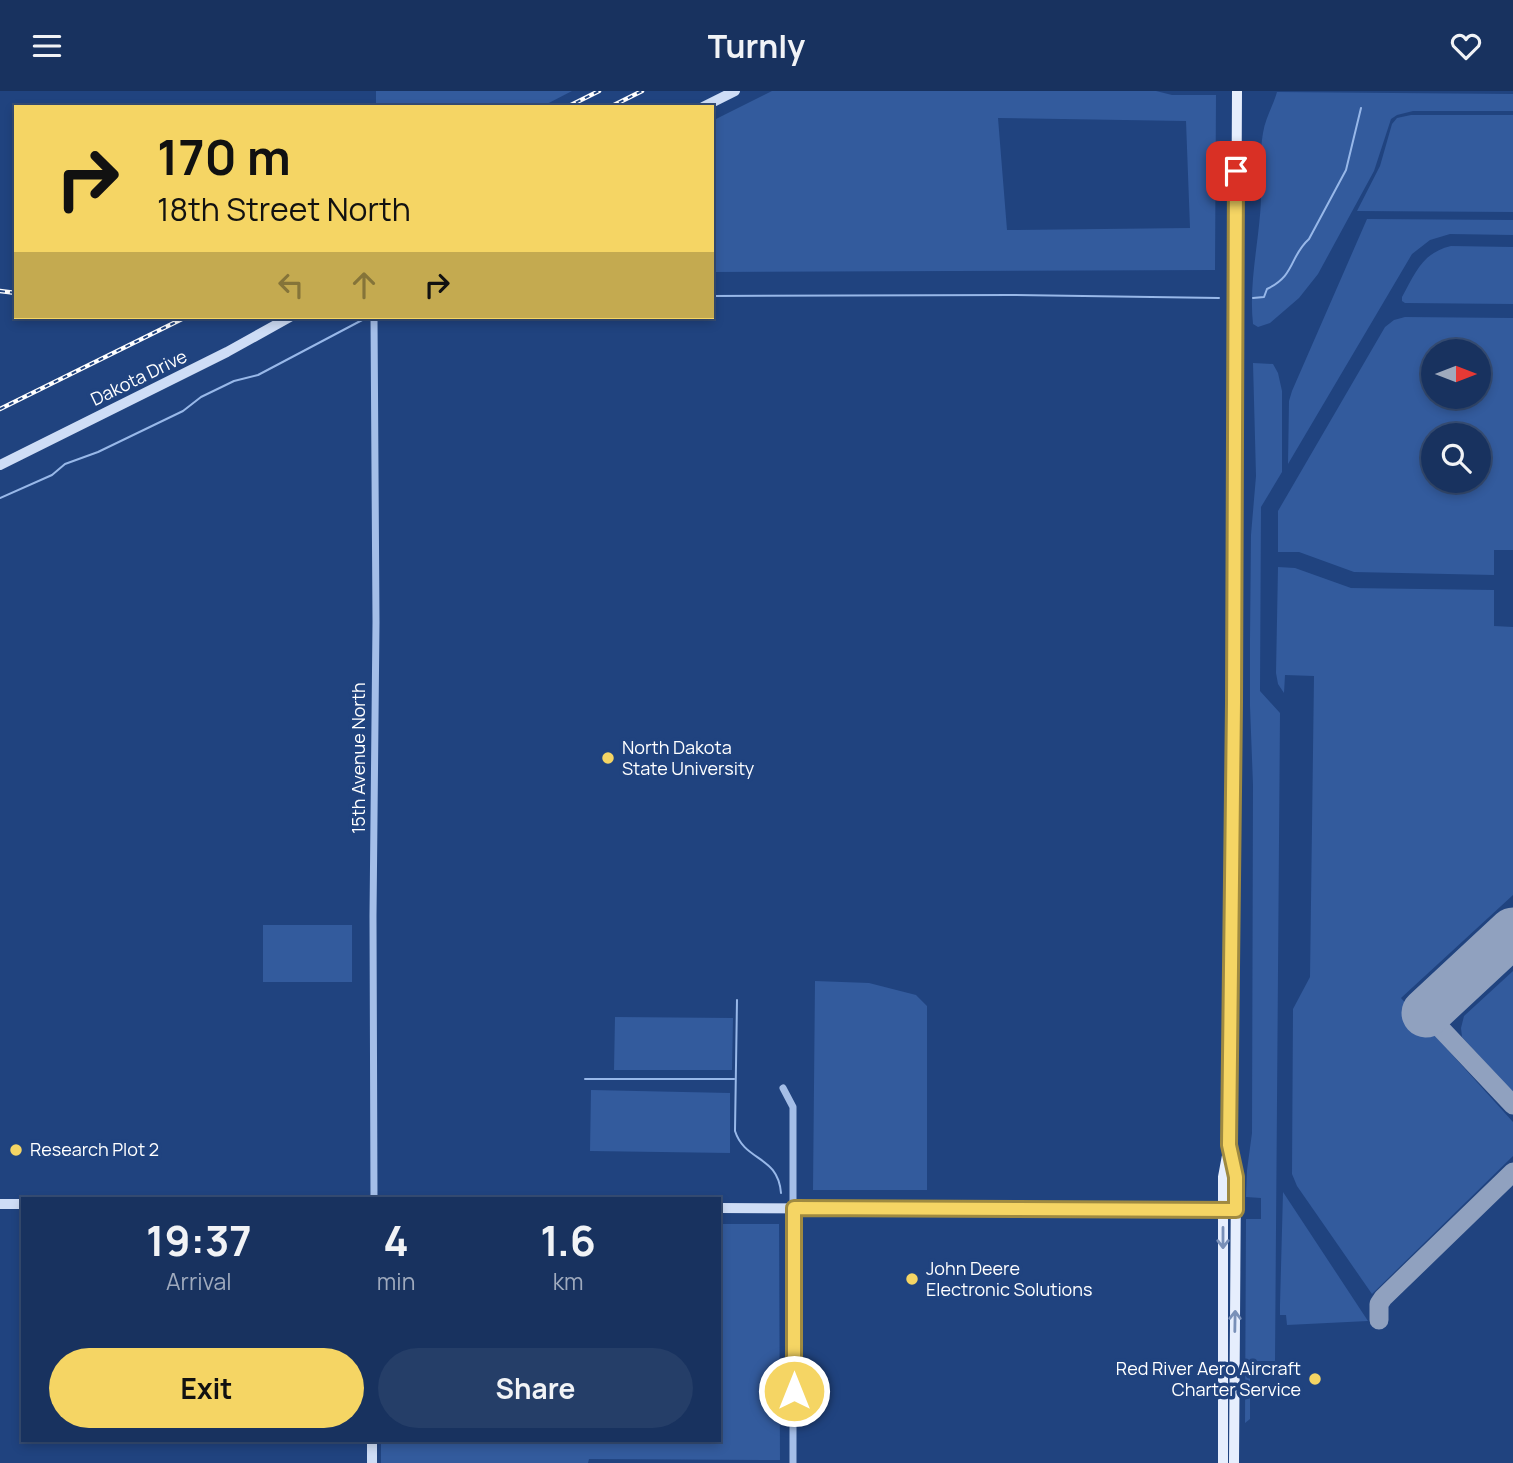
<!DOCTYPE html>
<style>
:root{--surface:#18325f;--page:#253e68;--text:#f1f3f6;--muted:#9faabd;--line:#364d74;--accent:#f5d564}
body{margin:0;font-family:Manrope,sans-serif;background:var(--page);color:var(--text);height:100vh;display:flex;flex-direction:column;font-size:26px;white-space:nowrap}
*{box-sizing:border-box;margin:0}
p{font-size:23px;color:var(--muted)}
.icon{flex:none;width:38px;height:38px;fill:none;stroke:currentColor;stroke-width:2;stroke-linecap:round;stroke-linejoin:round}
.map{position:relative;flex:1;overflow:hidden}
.drawer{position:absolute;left:21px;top:1106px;width:700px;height:245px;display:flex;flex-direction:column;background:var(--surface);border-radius:0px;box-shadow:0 4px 10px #0003,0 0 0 2px var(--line)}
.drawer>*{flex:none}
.banner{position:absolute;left:14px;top:14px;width:700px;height:214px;border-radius:0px;box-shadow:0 4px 10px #0003,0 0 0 2px var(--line);background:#f5d564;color:#111;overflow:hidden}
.needle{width:46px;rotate:90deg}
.fabs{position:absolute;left:1421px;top:248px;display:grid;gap:14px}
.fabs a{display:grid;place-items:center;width:70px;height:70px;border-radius:50%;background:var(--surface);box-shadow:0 4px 10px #0003,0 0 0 2px var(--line);font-size:35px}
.pin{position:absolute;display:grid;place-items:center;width:60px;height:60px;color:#fff;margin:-30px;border-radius:14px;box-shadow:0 4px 10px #0006}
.me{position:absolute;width:77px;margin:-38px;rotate:0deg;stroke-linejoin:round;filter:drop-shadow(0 0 5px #0008)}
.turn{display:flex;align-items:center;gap:24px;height:147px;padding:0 28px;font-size:32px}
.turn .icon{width:91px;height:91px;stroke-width:2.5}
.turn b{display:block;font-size:49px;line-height:60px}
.lanes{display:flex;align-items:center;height:66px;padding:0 28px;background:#0003;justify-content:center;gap:35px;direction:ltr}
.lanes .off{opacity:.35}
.eta{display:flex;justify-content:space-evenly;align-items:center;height:119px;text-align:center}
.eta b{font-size:42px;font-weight:700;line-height:49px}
.primary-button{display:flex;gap:14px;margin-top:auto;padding:14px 28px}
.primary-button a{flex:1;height:80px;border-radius:42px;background:var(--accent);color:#111;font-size:28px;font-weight:700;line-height:80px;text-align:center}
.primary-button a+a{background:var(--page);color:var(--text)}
header{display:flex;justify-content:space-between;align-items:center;height:91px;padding:0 28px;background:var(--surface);font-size:32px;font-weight:700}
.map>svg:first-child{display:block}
.green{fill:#335b9d;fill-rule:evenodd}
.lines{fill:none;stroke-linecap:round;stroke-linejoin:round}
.stream{stroke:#98b8e9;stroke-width:2}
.taxiway{stroke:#90a1bf;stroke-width:19}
.runway{stroke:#90a1bf;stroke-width:49}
.street{stroke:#a4bee8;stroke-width:7}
.secondary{stroke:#ceddf6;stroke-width:10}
.primary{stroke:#e6eefd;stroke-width:10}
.rail-casing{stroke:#fff;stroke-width:4.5}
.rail{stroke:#20437f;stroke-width:2;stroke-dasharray:5;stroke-linecap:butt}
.oneway{stroke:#7990b8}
.route-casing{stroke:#9f8a41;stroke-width:18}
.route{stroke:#f5d564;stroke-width:12}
.poi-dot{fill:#f5d564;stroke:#20437f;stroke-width:2.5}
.labels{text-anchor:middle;stroke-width:7;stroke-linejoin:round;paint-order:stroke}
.street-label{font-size:18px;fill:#fff;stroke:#20437f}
.poi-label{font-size:18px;fill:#fff;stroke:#20437f;text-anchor:start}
</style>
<header><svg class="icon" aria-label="menu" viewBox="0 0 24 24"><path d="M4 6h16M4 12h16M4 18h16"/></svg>Turnly<svg class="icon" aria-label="heart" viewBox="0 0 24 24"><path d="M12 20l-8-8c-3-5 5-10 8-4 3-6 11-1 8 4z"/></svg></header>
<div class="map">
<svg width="1513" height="1372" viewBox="0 0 1513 1372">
<rect width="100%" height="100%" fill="#20437f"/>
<path class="green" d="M376,0H572L541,16H376Z
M772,0H1156L1172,4H1216L1215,179L712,181V30ZM998,27L1186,30L1190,137L1007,139Z
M1277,1L1513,3V20H1413L1397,24L1391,28L1374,80L1318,183L1299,207L1270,232L1258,236L1253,233C1249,196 1257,160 1260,124C1263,97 1258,69 1263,42C1265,28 1273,15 1277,1Z
M1411,24H1513V121L1357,120L1380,75L1392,33L1397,27Z
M1367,128L1513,129V144L1450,143L1430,149L1412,163L1288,373L1289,310L1292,300Z
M1451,155L1513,156V213L1405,212L1402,210V206C1416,181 1422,162 1451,155Z
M1405,226L1513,227V459H1494V484L1354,481L1299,461H1278V420L1385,236L1394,229ZM1433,261H1479V306H1433ZM1433,345H1479V390H1433Z
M1253,272L1273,273L1278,282L1282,300V381L1261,416L1260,600L1280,622L1275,1270H1250V1328L1245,1332L1246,1128H1261V1107L1246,1106L1247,1079L1252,1042L1253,694L1250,615V547L1251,444L1256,385Z
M1278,476L1295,477L1351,497L1494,499V535L1513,536V804L1401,907L1513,1031V1065L1372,1203L1297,1095L1292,1083L1293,918L1310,886L1314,585L1285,584L1284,602L1278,593L1276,582Z
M263,834H352V891H263Z
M1513,880V1002L1462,946L1461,937L1464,925Z
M815,890L869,892L916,904L927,915V1099H813Z
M615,926L733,927L732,979H614Z
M591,999L730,1002V1062L590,1060Z
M1283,1101L1368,1230L1287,1234L1286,1224H1280V1214Z
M719,1133H779L780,1369L589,1368L588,1372H381V1349H719Z"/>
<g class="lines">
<path class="stream" d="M712,205L1011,204L1219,207
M1253,207L1264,206L1267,198C1296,184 1289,166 1309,148L1346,79L1361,17
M0,407L52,384L65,373L98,361L183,320L201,306L234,290L258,284L366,227
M737,909L735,1040C745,1071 778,1064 781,1102
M585,988H734"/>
<path class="taxiway" d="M1426,922L1513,1014
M1379,1229V1213L1383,1207L1513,1081"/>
<path class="runway" d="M1426,922L1513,841"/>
<path class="street" d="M374,226L376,531L373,825L374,1108
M783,997L793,1016V1372"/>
<path class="secondary" d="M703,16L735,0
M0,374L227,261L290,226
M0,1113H23
M719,1117L1236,1119
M372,1372V1349"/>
<path class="primary" d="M1231,1061L1236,1086L1234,1372
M1223,1372V1086L1229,1054L1234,587L1237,0"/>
<defs>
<path id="rail" d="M567,16L599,0
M610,16L642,0
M0,200L16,202
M0,318L186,226"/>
</defs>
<use href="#rail" class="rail-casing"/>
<use href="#rail" class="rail"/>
</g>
<defs><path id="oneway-shaft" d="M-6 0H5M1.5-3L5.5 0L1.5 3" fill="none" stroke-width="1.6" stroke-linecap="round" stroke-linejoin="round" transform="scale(1.75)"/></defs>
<g class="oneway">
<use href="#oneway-shaft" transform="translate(1223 1147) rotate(90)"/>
<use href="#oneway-shaft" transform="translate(1235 1230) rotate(-89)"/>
</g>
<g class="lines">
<defs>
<path id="route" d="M794,1300V1117L1236,1119V1086L1229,1054L1234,612L1236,80"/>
</defs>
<use href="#route" class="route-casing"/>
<use href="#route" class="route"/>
</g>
<g class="poi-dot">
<circle cx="608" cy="667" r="7"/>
<circle cx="16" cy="1059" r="7"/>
<circle cx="912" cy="1188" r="7"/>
<circle cx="1315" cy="1288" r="7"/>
</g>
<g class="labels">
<g class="street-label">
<text transform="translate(139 287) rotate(-26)" y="6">Dakota Drive</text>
<text transform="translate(359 667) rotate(-90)" y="6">15th Avenue North</text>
</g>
<g class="poi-label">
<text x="622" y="663">North Dakota<tspan x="622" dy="21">State University</tspan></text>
<text x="30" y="1065">Research Plot 2</text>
<text x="926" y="1184">John Deere<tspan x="926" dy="21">Electronic Solutions</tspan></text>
<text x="1301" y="1284" text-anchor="end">Red River Aero Aircraft<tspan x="1301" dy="21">Charter Service</tspan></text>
</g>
</g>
</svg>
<div class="fabs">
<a><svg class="needle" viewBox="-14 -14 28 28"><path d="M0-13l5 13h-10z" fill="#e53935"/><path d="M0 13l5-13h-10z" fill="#9faabd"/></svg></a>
<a><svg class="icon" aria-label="search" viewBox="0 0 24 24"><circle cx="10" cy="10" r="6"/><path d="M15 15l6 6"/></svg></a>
</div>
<div class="pin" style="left:1236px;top:80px;background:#d93025"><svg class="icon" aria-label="arrive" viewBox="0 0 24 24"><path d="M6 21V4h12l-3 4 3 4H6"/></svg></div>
<svg class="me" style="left:794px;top:1300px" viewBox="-20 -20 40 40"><circle r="17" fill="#f5d564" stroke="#fff" stroke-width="3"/><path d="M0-11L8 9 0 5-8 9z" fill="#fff"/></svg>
<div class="banner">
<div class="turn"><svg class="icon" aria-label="right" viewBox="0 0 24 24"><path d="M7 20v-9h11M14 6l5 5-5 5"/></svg><div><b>170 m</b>18th Street North</div></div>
<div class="lanes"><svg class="icon off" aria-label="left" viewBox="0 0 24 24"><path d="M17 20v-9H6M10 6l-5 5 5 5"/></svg><svg class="icon off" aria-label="ahead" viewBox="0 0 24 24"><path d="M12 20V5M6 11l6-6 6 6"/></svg><svg class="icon" aria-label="right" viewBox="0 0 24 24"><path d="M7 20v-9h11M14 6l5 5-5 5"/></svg></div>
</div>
<section class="drawer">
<div class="eta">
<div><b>19:37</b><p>Arrival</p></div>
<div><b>4</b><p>min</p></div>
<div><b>1.6</b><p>km</p></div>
</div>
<div class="primary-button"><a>Exit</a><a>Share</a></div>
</section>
</div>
